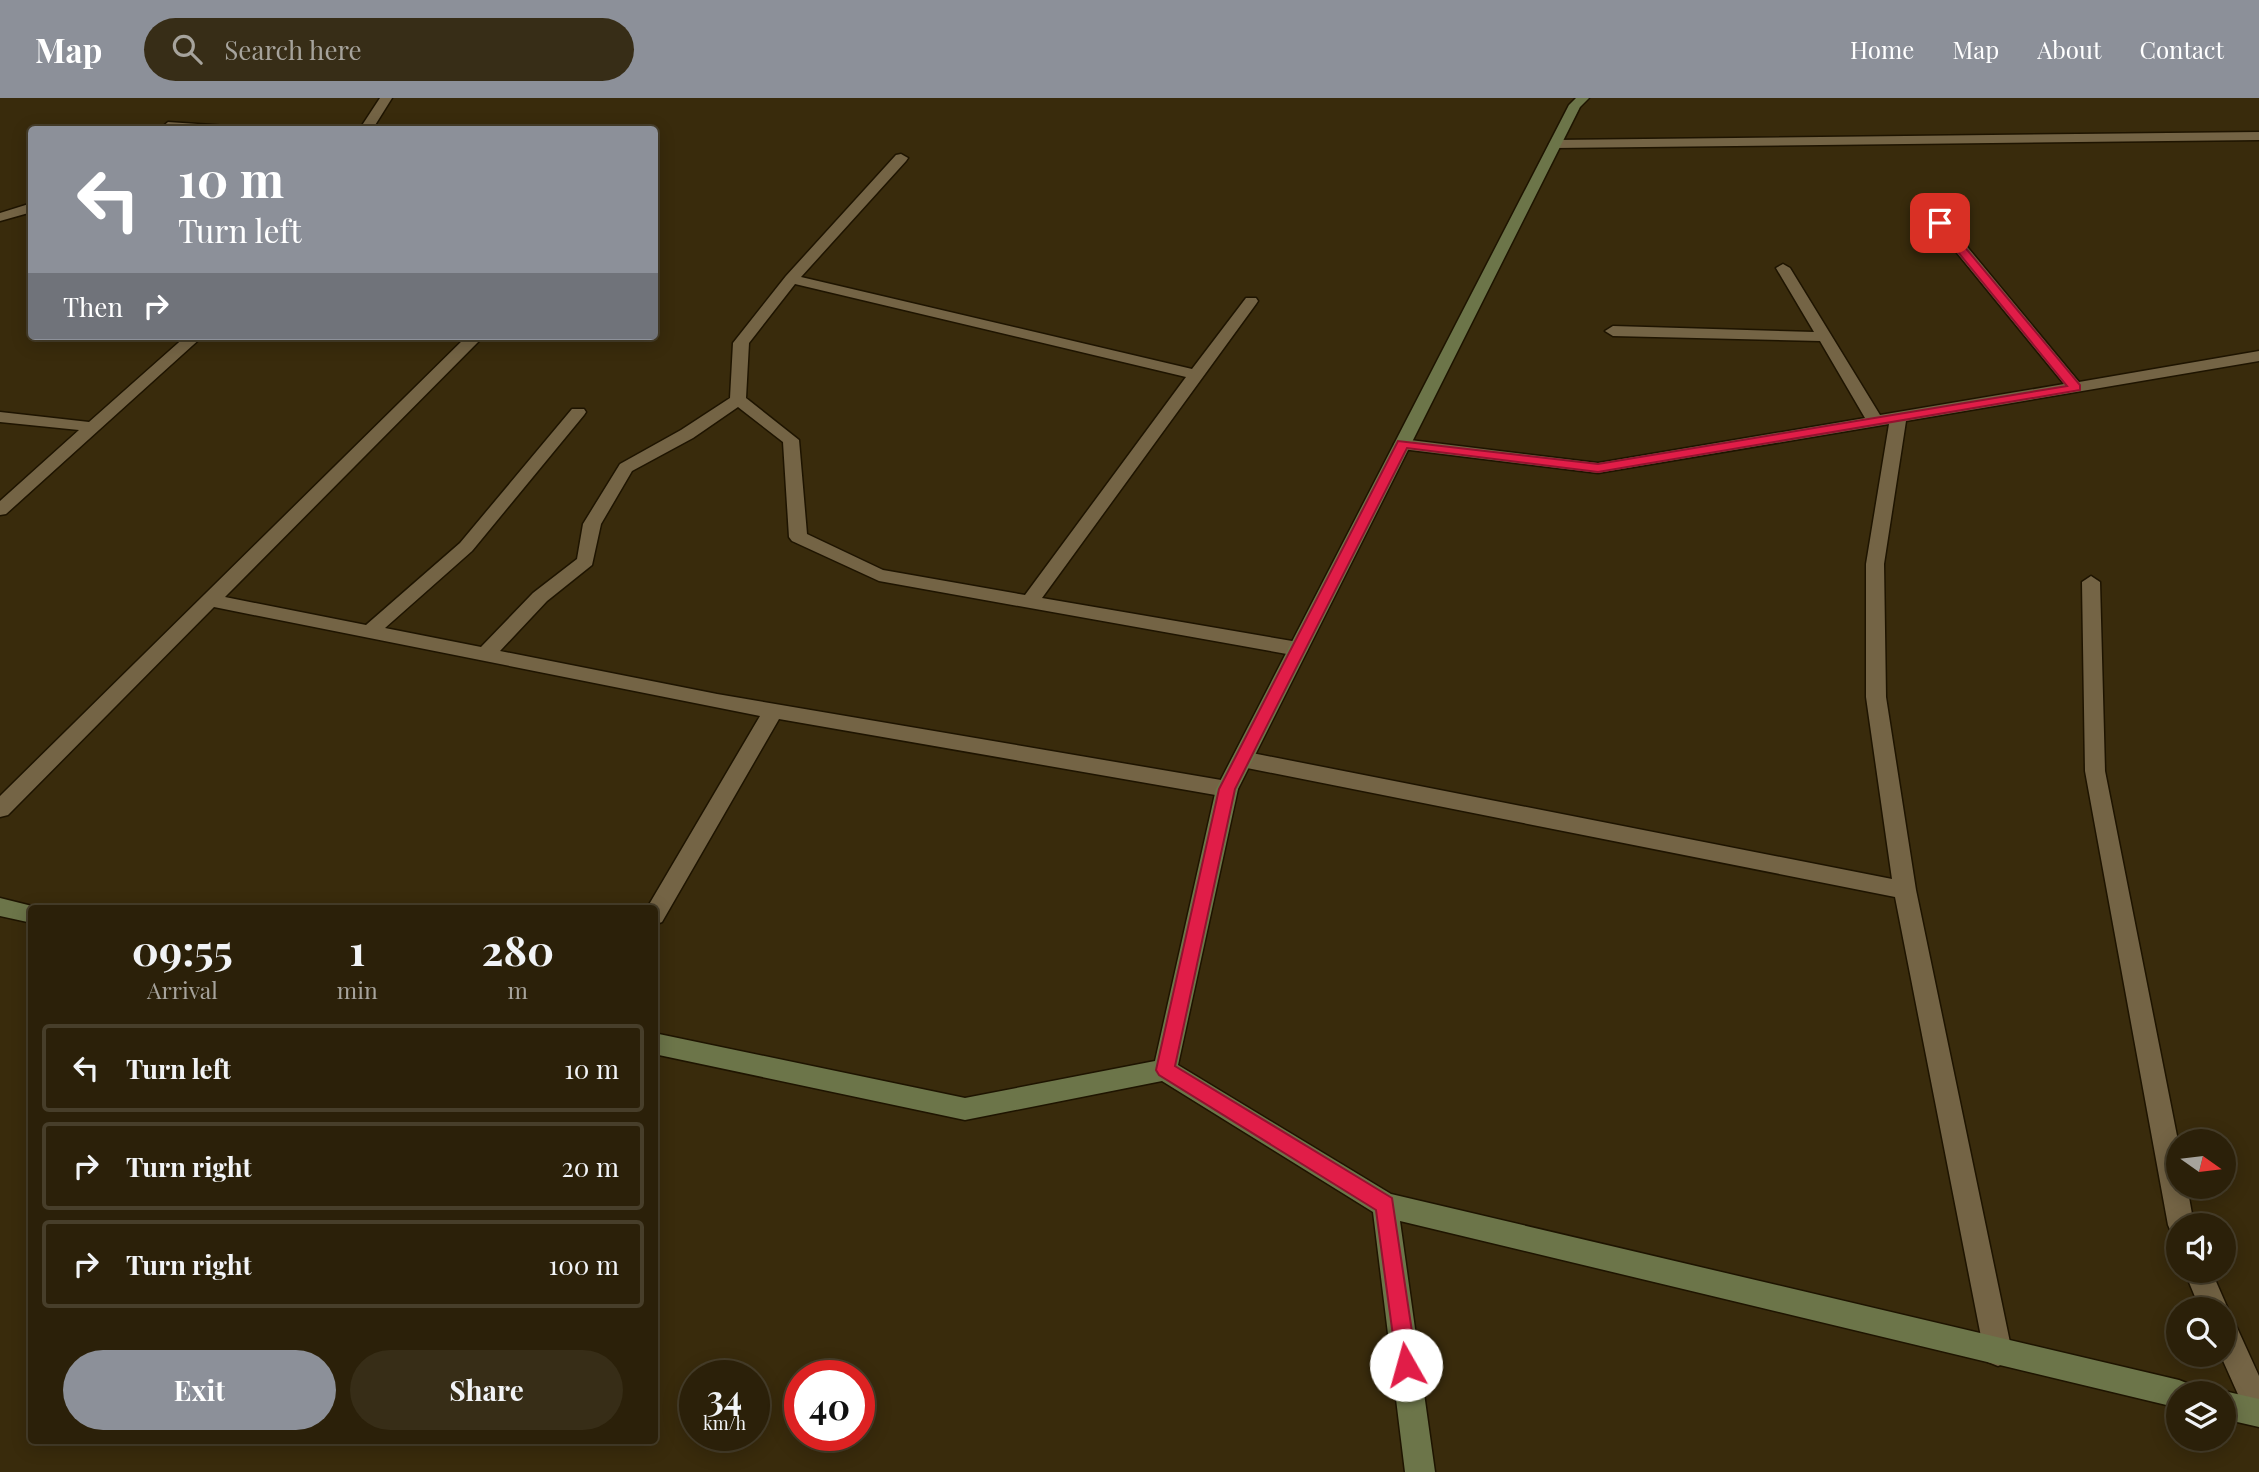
<!DOCTYPE html>
<style>
:root{--surface:#2b2009;--page:#372d17;--text:#f1f3f6;--muted:#a6a39c;--line:#473e2a;--accent:#8c9099}
body{margin:0;font-family:"Playfair Display",serif;background:var(--page);color:var(--text);height:100vh;display:flex;flex-direction:column;font-size:26px;white-space:nowrap}
*{box-sizing:border-box;margin:0}
p{font-size:23px;color:var(--muted)}
.icon{flex:none;width:38px;height:38px;fill:none;stroke:currentColor;stroke-width:2;stroke-linecap:round;stroke-linejoin:round}
.map{position:relative;flex:1;overflow:hidden}
.sheet{position:absolute;left:28px;top:807px;width:630px;height:539px;display:flex;flex-direction:column;background:var(--surface);border-radius:7px;box-shadow:0 4px 18px #0003,0 0 0 2px var(--line)}
.sheet>*{flex:none}
.banner{position:absolute;left:28px;top:28px;width:630px;height:214px;border-radius:7px;box-shadow:0 4px 18px #0003,0 0 0 2px var(--line);background:#8c9099;color:#fff;overflow:hidden}
.needle{width:46px;rotate:104deg}
.tools{position:absolute;left:2166px;top:1031px;display:grid;gap:14px}
.tools a{display:grid;place-items:center;width:70px;height:70px;border-radius:50%;background:var(--surface);box-shadow:0 4px 18px #0003,0 0 0 2px var(--line);font-size:35px}
.speed{position:absolute;left:679px;top:1262px;display:flex;gap:14px;font-size:35px;font-weight:700;text-align:center}
.speed>*{display:grid;place-content:center;width:91px;height:91px;border-radius:50%;background:var(--surface);box-shadow:0 4px 18px #0003,0 0 0 2px var(--line);line-height:1}
.speed small{font-size:18px;font-weight:400}
.speed .limit{border:10px solid #d22;background:#fff;color:#111}
.pin{position:absolute;display:grid;place-items:center;width:60px;height:60px;color:#fff;margin:-30px;border-radius:14px;box-shadow:0 4px 10px #0006}
.me{position:absolute;width:77px;margin:-38px;rotate:353deg;stroke-linejoin:round;filter:drop-shadow(0 0 5px #0008)}
.turn{display:flex;align-items:center;gap:24px;height:147px;padding:0 35px;font-size:32px}
.turn .icon{width:91px;height:91px;stroke-width:2.5}
.turn b{display:block;font-size:49px;line-height:60px}
.then{display:flex;align-items:center;height:66px;padding:0 35px;background:#0003;gap:14px;font-size:26px}
.eta{display:flex;justify-content:space-evenly;align-items:center;height:119px;text-align:center}
.eta b{font-size:42px;font-weight:700;line-height:49px}
.primary-button{display:flex;gap:14px;margin-top:auto;padding:14px 35px}
.primary-button a{flex:1;height:80px;border-radius:42px;background:var(--accent);color:#fff;font-size:28px;font-weight:700;line-height:80px;text-align:center}
.primary-button a+a{background:var(--page);color:var(--text)}
ul{padding:0;list-style:none}
li{display:flex;align-items:center;gap:21px;height:88px;margin:0 14px 10px;padding:0 21px;border:4px solid var(--line);border-radius:7px}
li div{flex:1}
li b{display:block;font-size:26px}
li em{font-style:normal}
header{display:flex;align-items:center;gap:42px;box-sizing:border-box;height:98px;padding:0 35px;background:var(--accent);color:#fff}
header strong{font-size:33px}
nav{display:flex;gap:38px;margin-inline-start:auto;font-size:24px}
.search{width:490px;height:63px;background:var(--page);display:flex;align-items:center;gap:18px;box-sizing:border-box;padding:0 24px;border-radius:38px;color:var(--muted);font-size:26px}
.map>svg:first-child{display:block}
.lines{fill:none;stroke-linecap:round;stroke-linejoin:round}
.street-casing{stroke:#1e1400;stroke-width:3}
.secondary-casing{stroke:#1e1400;stroke-width:3}
.street{fill:#746445;fill-rule:evenodd}
.secondary{fill:#6c7549;fill-rule:evenodd}
.route{fill:#e11d48;stroke:#92132f;stroke-width:2}
</style>
<header>
<strong>Map</strong>
<div class="search"><svg class="icon" aria-label="search" viewBox="0 0 24 24"><circle cx="10" cy="10" r="6"/><path d="M15 15l6 6"/></svg>Search here</div>
<nav><a>Home</a><a>Map</a><a>About</a><a>Contact</a></nav>
</header>
<div class="map">
<svg width="2259" height="1374" viewBox="0 0 2259 1374">
<rect width="100%" height="100%" fill="#392b0c"/>
<g class="lines">
<defs>
<path id="street" d="M380,0H392L372,32H359Z
M168,24L227,28L233,32H159Z
M2259,34V42L1555,50L1549,46L1555,42Z
M901,56L908,60L906,63L801,179L1192,271L1246,200H1256L1258,203L1256,206L1042,500L1298,544L1305,546L1308,551L1305,556L1298,558L879,483L792,443L789,439L783,344L738,309L693,340L632,373L601,426L592,467L547,503L500,553L717,596L1227,683L1234,685L1238,691L1234,697L1227,699L779,621L662,824L654,827V810H647L760,618L214,509L8,717L0,719V698L467,238H484L225,499L366,527L460,445L572,311H584L586,314L584,317L472,453L385,530L481,549L533,495L577,461L583,426L620,366L681,332L730,300L733,245L786,178L896,57ZM795,186L1186,279L1025,497L883,472L807,436L799,342L746,300L749,245Z
M32,105V114L0,123V115Z
M1940,121L1945,122L2079,284L2259,253V263L1906,323L1884,466L1886,599L1916,792L2012,1254L2008,1264L1998,1268L1988,1264L1984,1254L1895,799L1242,669L1235,666L1232,661L1235,656L1242,653L1892,781L1866,599V466L1889,326L1598,375L1402,351L1394,346L1402,341L1598,365L1865,320L1820,243L1613,238L1605,233L1613,228L1814,234L1776,170L1783,166L1790,170L1880,317L2064,286L1935,128V122Z
M186,238H203L6,416L0,417V403L79,332L0,324V314L89,324Z
M2091,478L2100,484L2105,673L2179,1048V1088H2187L2194,1127H2179V1139L2172,1136L2168,1127L2085,673L2082,484Z
M2184,1172H2211L2228,1211L2224,1219L2234,1223L2259,1278V1325L2249,1321L2220,1256H2224V1211H2200Z"/>
<path id="secondary" d="M1576,0H1589L1580,9L1238,691L1178,967L1391,1096L2179,1282L2189,1286L2193,1295H2179V1310L1400,1123L1435,1374H1405L1373,1114L1162,983L965,1022L654,956V935L965,1000L1155,963L1216,691L1569,7Z
M0,800L40,810H32V825L0,818Z
M2224,1293L2259,1301V1329L2224,1321V1295H2218Z"/>
</defs>
<use href="#street" class="street-casing"/>
<use href="#secondary" class="secondary-casing"/>
<use href="#street" class="street"/>
<use href="#secondary" class="secondary"/>
</g>
<path class="route" d="M1940,122L1943,123L2080,287V292L1598,374L1407,350L1235,691L1175,968L1392,1100L1417,1267L1413,1275L1406,1278L1398,1275L1376,1112L1159,977L1156,972L1219,691L1398,343L1598,366L2067,288L1936,127L1934,125Z"/>
</svg>
<div class="tools">
<a><svg class="needle" viewBox="-14 -14 28 28"><path d="M0-13l5 13h-10z" fill="#e53935"/><path d="M0 13l5-13h-10z" fill="#a6a39c"/></svg></a>
<a><svg class="icon" aria-label="sound" viewBox="0 0 24 24"><path d="M4 9h4l5-4v14l-5-4H4zM17 9q2 3 0 6"/></svg></a>
<a><svg class="icon" aria-label="search" viewBox="0 0 24 24"><circle cx="10" cy="10" r="6"/><path d="M15 15l6 6"/></svg></a>
<a><svg class="icon" aria-label="layers" viewBox="0 0 24 24"><path d="M12 4l9 5-9 5-9-5zM3 14l9 5 9-5"/></svg></a>
</div>
<div class="speed"><div>34<small>km/h</small></div><div class="limit">40</div></div>
<div class="pin" style="left:1940px;top:125px;background:#d93025"><svg class="icon" aria-label="arrive" viewBox="0 0 24 24"><path d="M6 21V4h12l-3 4 3 4H6"/></svg></div>
<svg class="me" style="left:1406px;top:1267px" viewBox="-20 -20 40 40"><circle r="19" fill="#fff"/><path d="M0-13L10 11 0 6-10 11z" fill="#e11d48"/></svg>
<div class="banner">
<div class="turn"><svg class="icon" aria-label="left" viewBox="0 0 24 24"><path d="M17 20v-9H6M10 6l-5 5 5 5"/></svg><div><b>10 m</b>Turn left</div></div>
<div class="then">Then<svg class="icon" aria-label="right" viewBox="0 0 24 24"><path d="M7 20v-9h11M14 6l5 5-5 5"/></svg></div>
</div>
<section class="sheet">
<div class="eta">
<div><b>09:55</b><p>Arrival</p></div>
<div><b>1</b><p>min</p></div>
<div><b>280</b><p>m</p></div>
</div>
<ul>
<li><svg class="icon" aria-label="left" viewBox="0 0 24 24"><path d="M17 20v-9H6M10 6l-5 5 5 5"/></svg><div><b>Turn left</b></div><em>10 m</em></li>
<li><svg class="icon" aria-label="right" viewBox="0 0 24 24"><path d="M7 20v-9h11M14 6l5 5-5 5"/></svg><div><b>Turn right</b></div><em>20 m</em></li>
<li><svg class="icon" aria-label="right" viewBox="0 0 24 24"><path d="M7 20v-9h11M14 6l5 5-5 5"/></svg><div><b>Turn right</b></div><em>100 m</em></li>
</ul>
<div class="primary-button"><a>Exit</a><a>Share</a></div>
</section>
</div>
